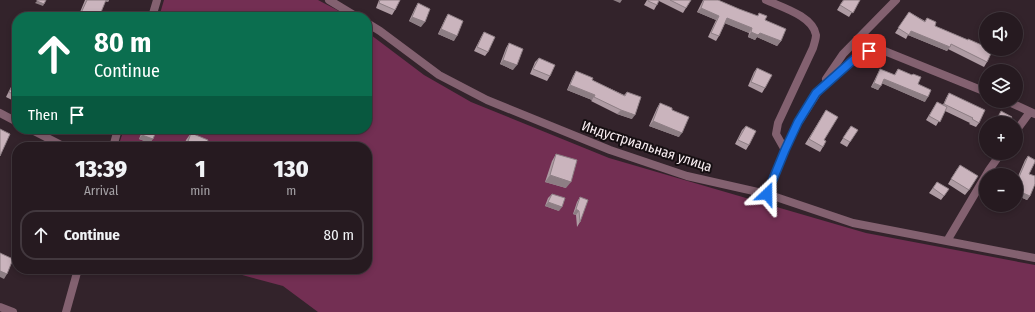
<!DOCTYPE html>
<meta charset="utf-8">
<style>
:root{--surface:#261a20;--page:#2e2329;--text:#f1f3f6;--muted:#a4a1a5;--line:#42383e}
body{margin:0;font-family:"Fira Sans Condensed",sans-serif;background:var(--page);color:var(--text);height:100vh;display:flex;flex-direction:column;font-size:15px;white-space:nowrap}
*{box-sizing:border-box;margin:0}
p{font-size:13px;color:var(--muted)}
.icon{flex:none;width:22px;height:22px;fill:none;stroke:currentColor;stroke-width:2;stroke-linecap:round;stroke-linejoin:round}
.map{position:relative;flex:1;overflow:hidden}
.drawer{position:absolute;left:12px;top:142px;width:360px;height:132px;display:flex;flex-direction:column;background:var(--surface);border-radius:16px;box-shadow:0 2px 6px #0003,0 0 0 1px var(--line)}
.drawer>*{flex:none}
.top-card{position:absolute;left:12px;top:12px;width:360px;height:122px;border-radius:16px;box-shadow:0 2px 6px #0003,0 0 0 1px var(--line);background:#0b6e4f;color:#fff;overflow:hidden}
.tools{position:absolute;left:979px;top:12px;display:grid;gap:8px}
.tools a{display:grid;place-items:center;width:44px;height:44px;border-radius:50%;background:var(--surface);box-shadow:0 2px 6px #0003,0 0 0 1px var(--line);font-size:20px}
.pin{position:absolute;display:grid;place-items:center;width:34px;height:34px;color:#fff;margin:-17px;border-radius:8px;box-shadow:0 2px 6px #0006}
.me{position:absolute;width:44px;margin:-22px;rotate:23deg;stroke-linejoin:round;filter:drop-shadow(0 0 3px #0008)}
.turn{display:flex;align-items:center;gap:14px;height:84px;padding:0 16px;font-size:18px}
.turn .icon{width:52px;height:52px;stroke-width:2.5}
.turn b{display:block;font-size:28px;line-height:34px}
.then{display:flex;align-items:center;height:38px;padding:0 16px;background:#0003;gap:8px;font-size:15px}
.eta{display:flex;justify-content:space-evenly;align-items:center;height:68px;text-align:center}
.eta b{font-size:24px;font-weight:800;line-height:28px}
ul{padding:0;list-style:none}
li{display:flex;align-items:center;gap:12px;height:50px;margin:0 8px 6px;padding:0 8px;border:2px solid var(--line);border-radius:16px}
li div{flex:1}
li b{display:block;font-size:15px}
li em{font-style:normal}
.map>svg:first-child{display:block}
.grass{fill:#732f53}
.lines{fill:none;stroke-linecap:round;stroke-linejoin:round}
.minor{stroke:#836170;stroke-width:8}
.wall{fill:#ae9ba3}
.shaded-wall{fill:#8d7e84}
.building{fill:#cab4bd;stroke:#8d7e84}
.route-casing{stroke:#114b97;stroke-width:10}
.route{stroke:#1a73e8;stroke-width:7}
.labels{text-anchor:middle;stroke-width:4;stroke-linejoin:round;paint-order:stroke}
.street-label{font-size:14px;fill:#f9eef2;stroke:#160f12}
</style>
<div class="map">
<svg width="1035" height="312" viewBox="0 0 1035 312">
<rect width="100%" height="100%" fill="#33232b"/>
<path class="grass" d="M164,0H318L337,10L347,17H159Z
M367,32L424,75L471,102L609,158L866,233L1035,265V312H318L283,286L220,269H367V147H118L124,129H367Z"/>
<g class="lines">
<path class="minor" d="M329,0L357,17
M766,0C781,7 813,16 816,35C816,39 814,44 813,48L778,123L776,134L785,150L767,194
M152,17L157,0
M367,23L380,31L439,75L487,100L610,150L687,176L767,194L853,223L1035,258
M826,79L843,54L896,0
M816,93L861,53L877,48L986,92
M1007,101L1035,114
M0,113L17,122
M30,129L65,147
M1016,131L1030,112
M113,147L118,129
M785,150L798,123L819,90
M947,241L989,170L1001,153
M0,307L13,312
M66,312L78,269"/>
</g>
<path class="wall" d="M85,0H109L108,2L105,1L99,17H78Z
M379,0H400L395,10L392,15L376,8Z
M647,0H691L686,8L683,13L659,1L654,10L644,5Z
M703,0H718L739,9L757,16L759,13L781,41L777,46L757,37L755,40L748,37L749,33L725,23L719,36L716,41L708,37L716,20L697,12Z
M843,0H860L849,17L837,10Z
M418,3L421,27L409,21L415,8Z
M909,12L925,21L927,18L935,26L968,40L983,46L985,44L987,62L984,67L948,49L947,51L908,35L906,39L895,33Z
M448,14L454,41L438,34L445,19Z
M484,32L488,52L485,56L474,51L481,37Z
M509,43L513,70L500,64L506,48Z
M539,58L550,76L547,81L530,74L535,62Z
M757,68L765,88L762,93L748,86L754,72Z
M880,69L894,75L898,69L912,75L913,74L925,102L882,83L878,90L871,87Z
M576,71L592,80L624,95L627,92L632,119L617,114L591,101L592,100L567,90L573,76Z
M17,77V100L16,102L6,97L14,81Z
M949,93L979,123L976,127L969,124L970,123L945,111L936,126L926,120L937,102L943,105L946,98Z
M660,103L672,110L679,137L649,126L657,108Z
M826,110L823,147L820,152L805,144Z
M746,126L749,145L746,150L735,144L742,130Z
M143,129H157L150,143L139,139Z
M848,130L850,142L847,147L840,143Z
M191,133L205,147H184L186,140Z
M556,154L566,188L545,182L552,161Z
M1028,156L1030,196L1027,200L1016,195V181L1025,160Z
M957,169L969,190L965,195L948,184Z
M937,182L944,196L941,200L929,193Z
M552,194L559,211L545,206L548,198Z
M580,197V222L577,227L576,215L573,214L577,202Z"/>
<path class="shaded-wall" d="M105,0H109L108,2L104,1Z
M613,0H622L620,3Z
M37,1L44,4L43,6L35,3Z
M701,8L719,16L716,20L697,12Z
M81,13L91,17H78Z
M412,17L425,22L421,27L409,21Z
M727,18L752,28L749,33L724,23Z
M441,29L457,36L454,41L438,34Z
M911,31L950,47L947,51L908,35Z
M751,32L760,33L781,41L777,46L757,37L755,40L748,37Z
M503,60L517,65L513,70L500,64Z
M884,79L928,97L925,102L881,83Z
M874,83L881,86L878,90L871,87Z
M570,85L595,95L592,100L567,90Z
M621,110L635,115L632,119L617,114Z
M653,121L682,133L679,137L649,126Z
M142,135L153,139L150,143L139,139Z
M550,175L571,182L566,188L545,182Z
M1016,190L1030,196L1027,200L1016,195Z
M548,202L562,207L559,211L545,206Z
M576,209L579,211L576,215L573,214Z
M0,271L7,274L4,279L0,277Z"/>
<path class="building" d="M37,0H46L44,4L37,1Z
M87,0H106L99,17H91L81,13Z
M380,0H400L395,10L379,3Z
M648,0H659L657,5L648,1Z
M670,0H691L686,8Z
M704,0H718L739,9L758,16L759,13L767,16L765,20L786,29L781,41L760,33L758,35L751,32L752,28L727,18L719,36L711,33L719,16L701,8Z
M844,0H860L853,13L840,5Z
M418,3L430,9L425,22L412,17Z
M909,12L925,22L927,18L936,22L935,26L968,40V39L984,46L985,44L986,45V49H993L987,62L951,44L950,47L911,31L909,35L898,28Z
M448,14L463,21L457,36L441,29Z
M484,32L495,37L488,52L477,47Z
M509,43L523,49L517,65L503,60Z
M539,58L555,65L550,76L533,69Z
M757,68L772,75L765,88L751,82Z
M880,69L895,75L898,69L912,75L913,74L921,77L918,84L931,90L928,97L884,79L881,86L874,83Z
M576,71L593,78L592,80L625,96L627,92L641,97L635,115L621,110L594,97L595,95L570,85Z
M17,77V96L9,92Z
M949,93L985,110L979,123L972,119L973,118L944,104Z
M937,102L947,107L940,122L929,116Z
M660,103L672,108V110L689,117L682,133L653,121Z
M826,110L838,117L824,140L826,141L823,147L809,139Z
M1001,111L1012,117L1008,123H995Z
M746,126L756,131L749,145L738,140Z
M851,126L858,130L850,142L843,138Z
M0,129L10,134L0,156Z
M145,129H157L153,139L142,135Z
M191,133L208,140L205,147H186Z
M556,154L577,160L571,182L550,175Z
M1028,156L1035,160V162L1029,174L1035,176V184L1030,196L1016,190V184Z
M960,165L978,176L969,190L951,179Z
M937,182L949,189L944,196L933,188Z
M552,194L565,198L562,207L548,202Z
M580,197L588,200L580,222L579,211L576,209Z
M0,253L13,259L7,274L0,271Z"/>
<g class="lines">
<defs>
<path id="route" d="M767,194L785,150L798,122L816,93L861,53L869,51"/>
</defs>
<use href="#route" class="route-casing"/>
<use href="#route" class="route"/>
</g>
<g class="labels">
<g class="street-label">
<text transform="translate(647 146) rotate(18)" y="5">Индустриальная улица</text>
</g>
</g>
</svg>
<div class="tools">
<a><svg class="icon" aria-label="sound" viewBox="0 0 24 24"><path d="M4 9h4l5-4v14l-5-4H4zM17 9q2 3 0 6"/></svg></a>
<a><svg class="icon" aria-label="layers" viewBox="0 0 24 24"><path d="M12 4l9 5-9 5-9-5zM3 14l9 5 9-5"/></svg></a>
<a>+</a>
<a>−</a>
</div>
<div class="pin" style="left:869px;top:51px;background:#d93025"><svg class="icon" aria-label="arrive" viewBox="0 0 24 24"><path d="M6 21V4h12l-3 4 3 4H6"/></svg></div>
<svg class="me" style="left:767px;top:194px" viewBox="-20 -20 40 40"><path d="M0-17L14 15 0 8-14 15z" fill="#1a73e8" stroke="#fff" stroke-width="4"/></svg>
<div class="top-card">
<div class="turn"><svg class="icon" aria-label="ahead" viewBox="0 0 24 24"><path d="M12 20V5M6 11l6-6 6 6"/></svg><div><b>80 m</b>Continue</div></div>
<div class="then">Then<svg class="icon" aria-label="arrive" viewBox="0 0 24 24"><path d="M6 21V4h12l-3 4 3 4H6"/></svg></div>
</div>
<section class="drawer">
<div class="eta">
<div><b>13:39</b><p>Arrival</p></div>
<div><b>1</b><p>min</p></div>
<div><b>130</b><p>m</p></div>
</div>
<ul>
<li><svg class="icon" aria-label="ahead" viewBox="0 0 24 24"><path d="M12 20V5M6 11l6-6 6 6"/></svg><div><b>Continue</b></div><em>80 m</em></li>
</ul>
</section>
</div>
